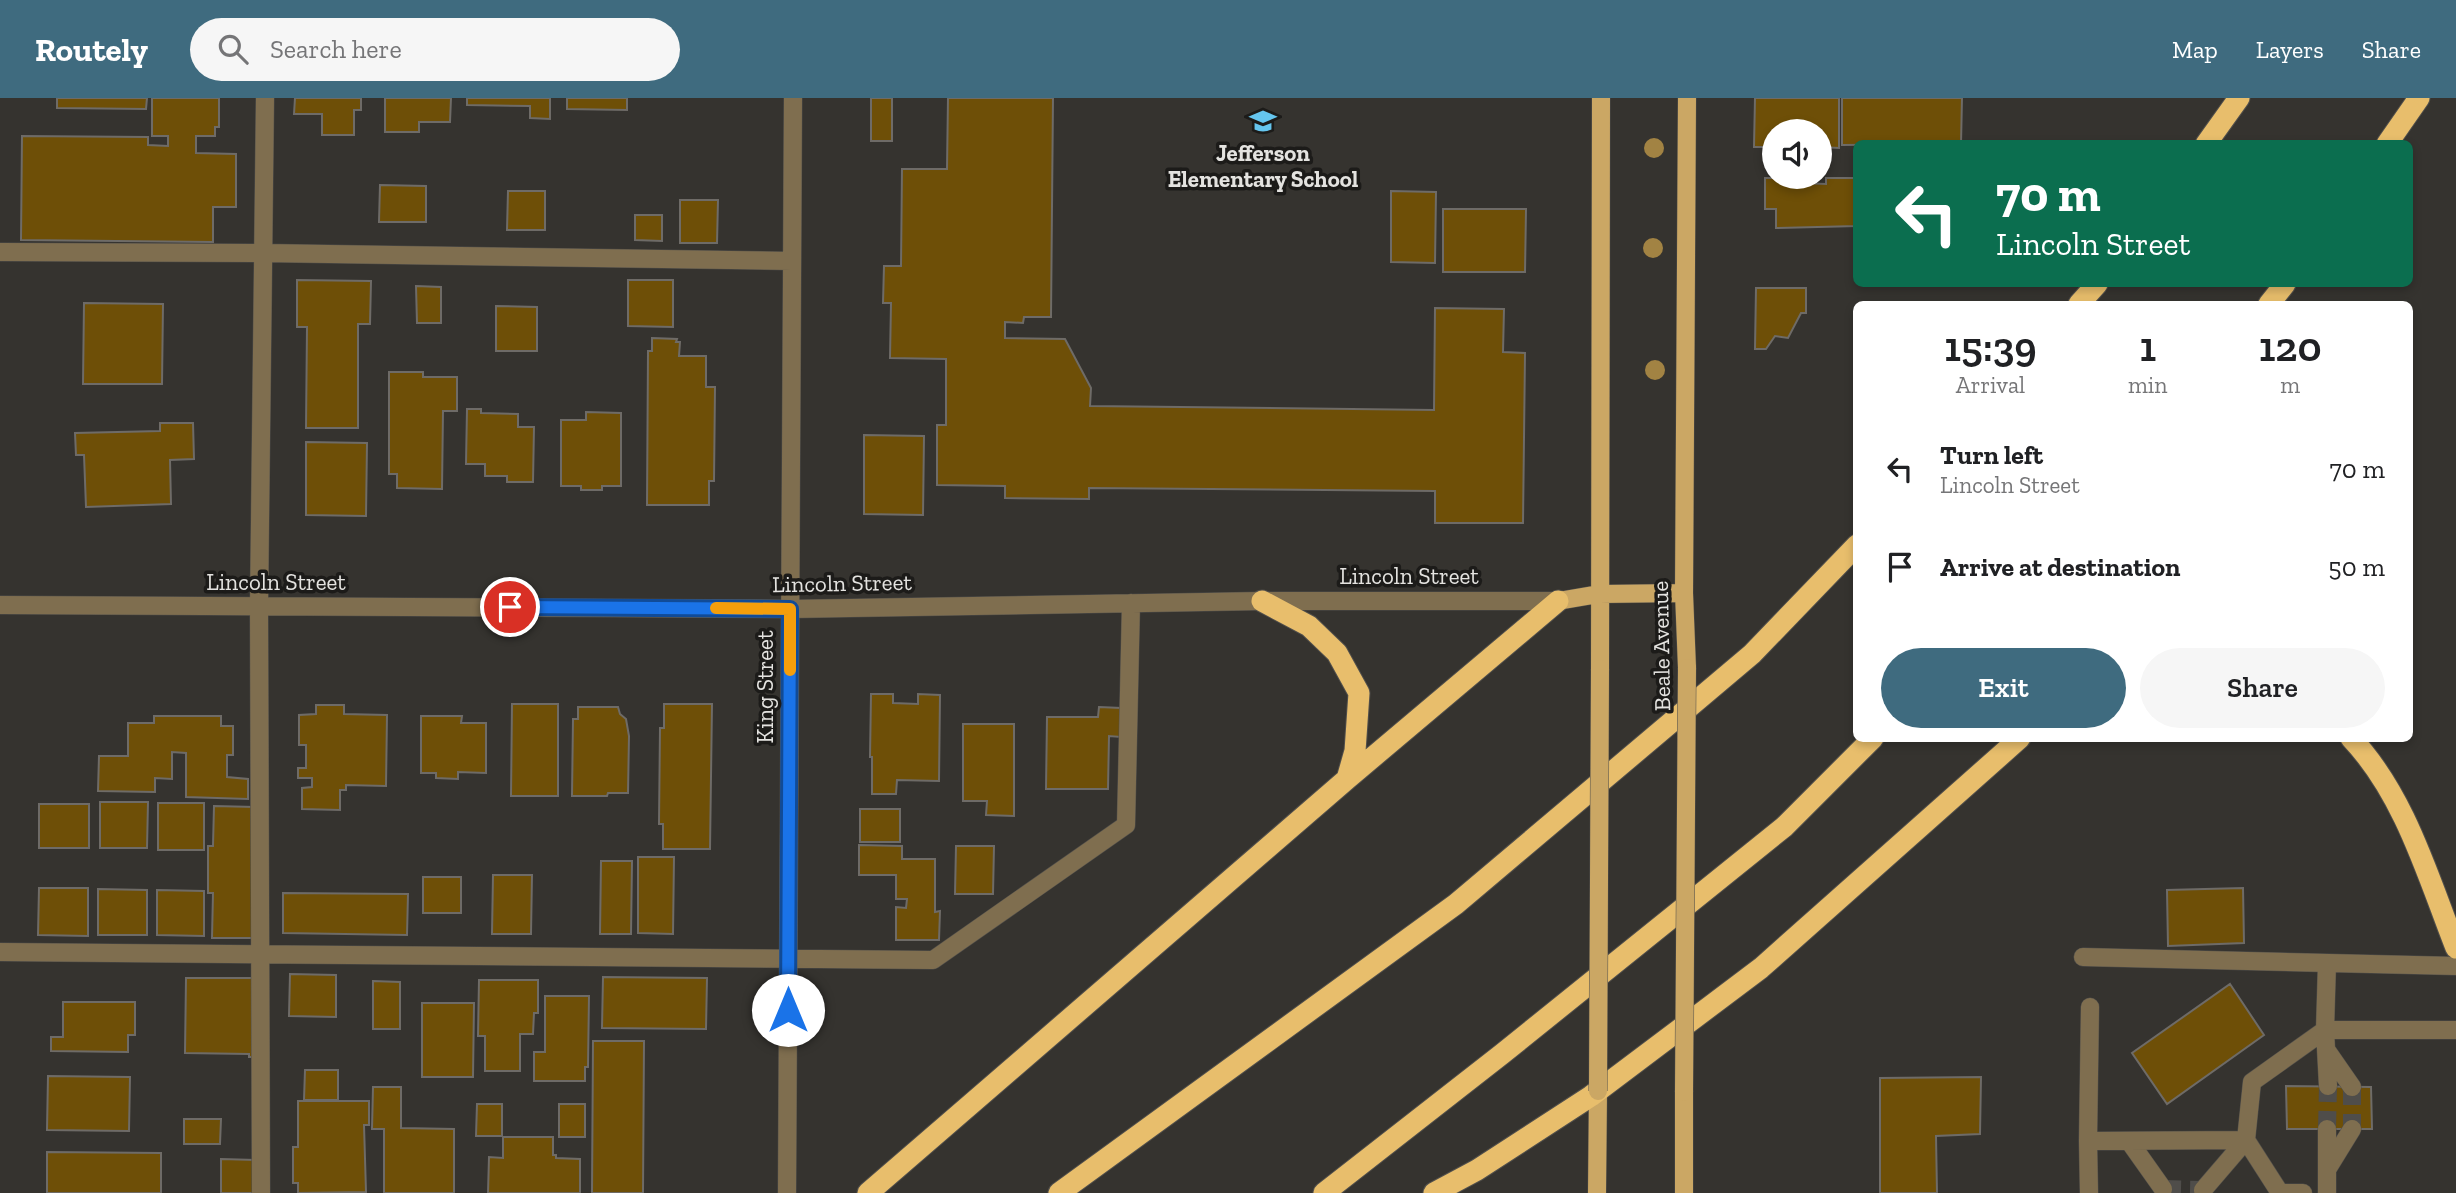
<!DOCTYPE html>
<style>
:root{--surface:#fff;--page:#f6f6f6;--text:#202124;--muted:#757577;--accent:#3f6b7f}
body{margin:0;font-family:"Zilla Slab",serif;background:var(--page);color:var(--text);height:100vh;display:flex;flex-direction:column;font-size:26px;white-space:nowrap}
*{box-sizing:border-box;margin:0}
p{font-size:23px;color:var(--muted)}
.icon{flex:none;width:38px;height:38px;fill:none;stroke:currentColor;stroke-width:2;stroke-linecap:round;stroke-linejoin:round}
.map{position:relative;flex:1;overflow:hidden}
.side{position:absolute;left:1853px;top:203px;width:560px;height:441px;display:flex;flex-direction:column;background:var(--surface);border-radius:10px;box-shadow:0 4px 10px #0003}
.side>*{flex:none}
.guide{position:absolute;left:1853px;top:42px;width:560px;height:147px;border-radius:10px;box-shadow:0 4px 10px #0003;background:#0b6e4f;color:#fff;overflow:hidden}
.fabs{position:absolute;left:1762px;top:21px;display:grid;gap:14px}
.fabs a{display:grid;place-items:center;width:70px;height:70px;border-radius:50%;background:var(--surface);box-shadow:0 4px 10px #0003;font-size:35px}
.pin{position:absolute;display:grid;place-items:center;width:60px;height:60px;color:#fff;margin:-30px;border:4px solid #fff;border-radius:50%;box-shadow:0 2px 7px #0007}
.me{position:absolute;width:77px;margin:-38px;rotate:0deg;stroke-linejoin:round;filter:drop-shadow(0 0 5px #0008)}
.turn{display:flex;align-items:center;gap:24px;height:147px;padding:0 28px;font-size:32px}
.turn .icon{width:91px;height:91px;stroke-width:2.5}
.turn b{display:block;font-size:49px;line-height:60px}
.eta{display:flex;justify-content:space-evenly;align-items:center;height:119px;text-align:center}
.eta b{font-size:42px;font-weight:600;line-height:49px}
.action{display:flex;gap:14px;margin-top:auto;padding:14px 28px}
.action a{flex:1;height:80px;border-radius:42px;background:var(--accent);color:#fff;font-size:28px;font-weight:600;line-height:80px;text-align:center}
.action a+a{background:var(--page);color:var(--text)}
ul{padding:0;list-style:none}
li{display:flex;align-items:center;gap:21px;height:98px;padding:0 28px}
li div{flex:1}
li b{display:block;font-size:26px}
li em{font-style:normal}
header{display:flex;align-items:center;gap:42px;box-sizing:border-box;height:98px;padding:0 35px;background:var(--accent);color:#fff}
header strong{font-size:33px}
nav{display:flex;gap:38px;margin-inline-start:auto;font-size:24px}
.search{width:490px;height:63px;background:var(--page);display:flex;align-items:center;gap:18px;box-sizing:border-box;padding:0 24px;border-radius:38px;color:var(--muted);font-size:26px}
.map>svg:first-child{display:block}
.building{fill:#6e4f07;stroke:#6e6b67;stroke-width:2}
.lines{fill:none;stroke-linecap:round;stroke-linejoin:round}
.minor-tunnel{stroke:#4f4d4a;stroke-width:18;stroke-dasharray:18 9;stroke-linecap:butt}
.minor-casing{stroke:#514f4b;stroke-width:19}
.major-casing{stroke:#514f4b;stroke-width:19}
.highway-casing{stroke:#514f4b;stroke-width:23}
.minor{stroke:#7f6e4f;stroke-width:18}
.major{stroke:#cba764;stroke-width:18}
.highway{stroke:#e8be6c;stroke-width:21}
.major-bridge-casing{stroke:#514f4b;stroke-width:19;stroke-linecap:butt}
.major-bridge{stroke:#cba764;stroke-width:18}
.tree{fill:#a28343}
.route-casing{stroke:#114b97;stroke-width:18}
.route{stroke:#1a73e8;stroke-width:12}
.slow{stroke:#f59e0b;stroke-width:12}
.labels{text-anchor:middle;stroke-width:7;stroke-linejoin:round;paint-order:stroke}
.poi-label{font-size:23px;font-weight:bold;fill:#e4e3e0;stroke:#1c1b19}
.street-label{font-size:23px;fill:#e4e3e0;stroke:#1c1b19}
</style>
<header>
<strong>Routely</strong>
<div class="search"><svg class="icon" aria-label="search" viewBox="0 0 24 24"><circle cx="10" cy="10" r="6"/><path d="M15 15l6 6"/></svg>Search here</div>
<nav><a>Map</a><a>Layers</a><a>Share</a></nav>
</header>
<div class="map">
<svg width="2456" height="1095" viewBox="0 0 2456 1095">
<rect width="100%" height="100%" fill="#35332f"/>
<path class="building" d="M57,0H147L146,11L57,10Z
M152,0H219V29H215V38H196V55L236,56V109H213V144L21,142L22,38L148,39V47L168,48V38H152Z
M295,0H361V12H354V37H322V16H294Z
M385,0H451L450,24H419V34H385Z
M467,0H550V21L530,20V8L467,7Z
M567,0H627V12L567,11Z
M871,0H892V43H871Z
M948,0H1053L1051,219H1024L1023,225L1005,224V240L1065,241L1091,290L1090,308L1434,312L1435,210L1504,211L1503,254L1525,255L1523,425H1435V393L1089,390V401L1005,400V388L937,387V327H946V261L890,260L891,205H883L884,168H901L902,71H947Z
M1755,0H1839V50L1820,49V33H1774V49H1754Z
M1842,0H1962L1961,46L1842,47Z
M1765,80H1799V85L1826,86V80H1857V128L1776,130V111H1765Z
M380,87L426,88V124H379Z
M508,93H545V132H507Z
M1391,93L1436,94L1435,165L1391,164Z
M680,102H718L717,145H680Z
M1443,111H1526L1525,174H1443Z
M635,117H662V143L635,142Z
M297,182L371,183L370,226H358V330H306L307,229H297Z
M628,182H673V229L628,228Z
M416,188L441,189V225H417Z
M1756,190H1806V215H1801L1788,240L1775,238L1766,251H1755Z
M84,205L163,206L162,286H83Z
M496,208L537,209V253H496Z
M652,240L677,241L676,244H680L679,258H706V289H715L714,383H709V407H647L648,253H652Z
M389,274H423V279H457V313H443L442,391L397,390V376H389Z
M467,311H481V315L518,316V329H534L533,384H507V378H485V366H466Z
M586,314L621,315V388H602V392H581V388H561V322H586Z
M160,325H193L194,361L170,362L171,406L86,409L84,357H76L75,335L160,333Z
M864,337L924,338L923,417L864,416Z
M306,344L367,345L366,418L306,417Z
M871,596H893V605L918,606V596L940,597L939,683L897,682L896,696H872V659H870Z
M512,606H558V698H511Z
M664,606H712L710,751H663V726H659L660,630H664Z
M316,607H344V616L387,617L386,688L346,687V692H340V712L302,711V690L312,689V680H298V670H306V647H299V617L316,616Z
M578,609H618L620,616L626,621L629,638L628,695H608L607,698H572L573,621H578Z
M1099,609L1121,610V639L1109,638L1108,691H1046L1047,619H1098Z
M154,618H221V628H233V657H227V679L248,681V701L186,699V655L172,654V681L155,680V694L98,693L99,658H128V625H154Z
M421,618H462L461,625H486V675L458,674V681L436,680V675H421Z
M963,626H1014V718L986,717L987,703H963Z
M100,704H148L147,750H100Z
M158,705H204V752H158Z
M39,706H89V750H39Z
M214,708L257,709L255,840H212L213,795H208V748H213Z
M860,711H900V744H860Z
M859,747L902,748V761H935V814L940,813L939,842H896V809L906,810L907,801H896V777H859Z
M956,748H994L993,796H955Z
M638,759H674L673,836L638,835Z
M601,763H632L631,836H600Z
M493,777H532L531,836H492Z
M423,779H461V815H423Z
M39,790H88V838L38,837Z
M2243,790L2244,845L2168,848L2167,792Z
M98,791L147,792V837H98Z
M157,792L204,793V838L157,837Z
M283,795L408,796L407,837L283,835Z
M290,876L336,877V919L289,918Z
M603,879L707,880L706,931L602,930Z
M186,880H257V959H249V956L185,955Z
M479,882H538V915H534L533,936H520V973H485V938H478Z
M373,883L400,884V931H373Z
M2230,886L2264,937L2167,1006L2132,955Z
M545,898H589L588,969H585V983H534V954H545Z
M63,904H135V937H128V954L51,953V939H63Z
M422,905H474L473,979H422Z
M593,943H644L643,1095H592Z
M305,972H338V1002H304Z
M48,978L130,979L129,1033L47,1032Z
M1981,979L1980,1036L1936,1038L1937,1095H1880V980Z
M2286,988L2371,989L2372,1031H2287Z
M373,989H401V1030L454,1031V1095H384V1031H372Z
M298,1003H369V1027H364L366,1094L298,1095V1085H293V1049H298Z
M477,1006H502V1038H476Z
M559,1006H585V1039H559Z
M184,1021H221L220,1046H184Z
M503,1039H553V1057H556V1060L580,1061V1095H488L489,1059L503,1060Z
M47,1054L161,1055V1095H47Z
M221,1061L256,1062V1095H221Z"/>
<g class="lines">
<path class="minor-tunnel" d="M2352,989V1031
M2327,1031L2328,988
M2163,1091L2203,1092"/>
<defs>
<path id="minor" d="M0,154L263,155L792,163
M0,507L790,511L1262,503H1558
M0,854L933,862L1126,727L1131,505
M2083,859L2456,868
M2327,865L2325,932L2328,988
M2327,953L2352,989
M2088,1043L2090,909
M2129,1043L2163,1091
M2328,1070L2352,1031
M2203,1092L2246,1042L2280,1095
M261,1095L259,508L265,0
M787,1095L793,0
M2089,1095L2088,1043L2246,1042L2252,984L2325,932H2456
M2280,1095H2303
M2327,1095V1031"/>
<path id="major" d="M1558,503L1599,496L1684,495
M1687,570L1684,495L1687,0
M1600,571L1601,0
M1597,1095L1598,993
M1684,1095V994"/>
<path id="highway" d="M2206,46L2239,0
M2387,46L2419,0
M2079,206L2097,186
M2269,206L2285,186
M1262,503L1309,528L1337,555L1359,595L1355,653L1347,681
M2351,640C2405,697 2428,779 2456,850
M868,1095L1347,681L1558,503
M1059,1095L1456,806L1752,556L1857,447
M1324,1095L1502,956L1784,729L1873,640
M1434,1095L1477,1072L1591,998L1761,870L2020,640"/>
</defs>
<use href="#minor" class="minor-casing"/>
<use href="#major" class="major-casing"/>
<use href="#highway" class="highway-casing"/>
<use href="#minor" class="minor"/>
<use href="#major" class="major"/>
<use href="#highway" class="highway"/>
<defs>
<path id="major-bridge" d="M1598,993L1600,571
M1684,994L1687,570"/>
</defs>
<use href="#major-bridge" class="major-bridge-casing"/>
<use href="#major-bridge" class="major-bridge"/>
</g>
<g class="tree">
<circle cx="1654" cy="50" r="10"/>
<circle cx="1653" cy="150" r="10"/>
<circle cx="1655" cy="272" r="10"/>
</g>
<g class="lines">
<defs>
<path id="route" d="M510,509L790,511L788,912"/>
</defs>
<use href="#route" class="route-casing"/>
<use href="#route" class="route"/>
<path class="slow" d="M716,510L790,511V572"/>
</g>
<defs>
<symbol id="school-bare" viewBox="-9 -9 18 18"><path d="M0-5L7-2L0 1L-7-2ZM-4 1L0 2.5L4 1V4Q0 6-4 4Z" fill="#65c5ee" stroke="#1c1b19" stroke-width="2.5" paint-order="stroke"/></symbol>
</defs>
<g fill-rule="evenodd">
<use href="#school-bare" x="1244" y="4" width="38" height="38"/>
</g>
<g class="labels">
<g class="poi-label">
<text x="1263" y="63">Jefferson<tspan x="1263" dy="26">Elementary School</tspan></text>
</g>
<g class="street-label">
<text x="1409" y="486">Lincoln Street</text>
<text x="276" y="492">Lincoln Street</text>
<text transform="translate(842 485) rotate(-1)" y="8">Lincoln Street</text>
<text transform="translate(1661 548) rotate(-91)" y="8">Beale Avenue</text>
<text transform="translate(765 589) rotate(-90)" y="8">King Street</text>
</g>
</g>
</svg>
<div class="fabs">
<a><svg class="icon" aria-label="sound" viewBox="0 0 24 24"><path d="M4 9h4l5-4v14l-5-4H4zM17 9q2 3 0 6"/></svg></a>
</div>
<div class="pin" style="left:510px;top:509px;background:#d93025"><svg class="icon" aria-label="arrive" viewBox="0 0 24 24"><path d="M6 21V4h12l-3 4 3 4H6"/></svg></div>
<svg class="me" style="left:788px;top:912px" viewBox="-20 -20 40 40"><circle r="19" fill="#fff"/><path d="M0-13L10 11 0 6-10 11z" fill="#1a73e8"/></svg>
<div class="guide">
<div class="turn"><svg class="icon" aria-label="left" viewBox="0 0 24 24"><path d="M17 20v-9H6M10 6l-5 5 5 5"/></svg><div><b>70 m</b>Lincoln Street</div></div>
</div>
<section class="side">
<div class="eta">
<div><b>15:39</b><p>Arrival</p></div>
<div><b>1</b><p>min</p></div>
<div><b>120</b><p>m</p></div>
</div>
<ul>
<li><svg class="icon" aria-label="left" viewBox="0 0 24 24"><path d="M17 20v-9H6M10 6l-5 5 5 5"/></svg><div><b>Turn left</b><p>Lincoln Street</p></div><em>70 m</em></li>
<li><svg class="icon" aria-label="arrive" viewBox="0 0 24 24"><path d="M6 21V4h12l-3 4 3 4H6"/></svg><div><b>Arrive at destination</b></div><em>50 m</em></li>
</ul>
<div class="action"><a>Exit</a><a>Share</a></div>
</section>
</div>
